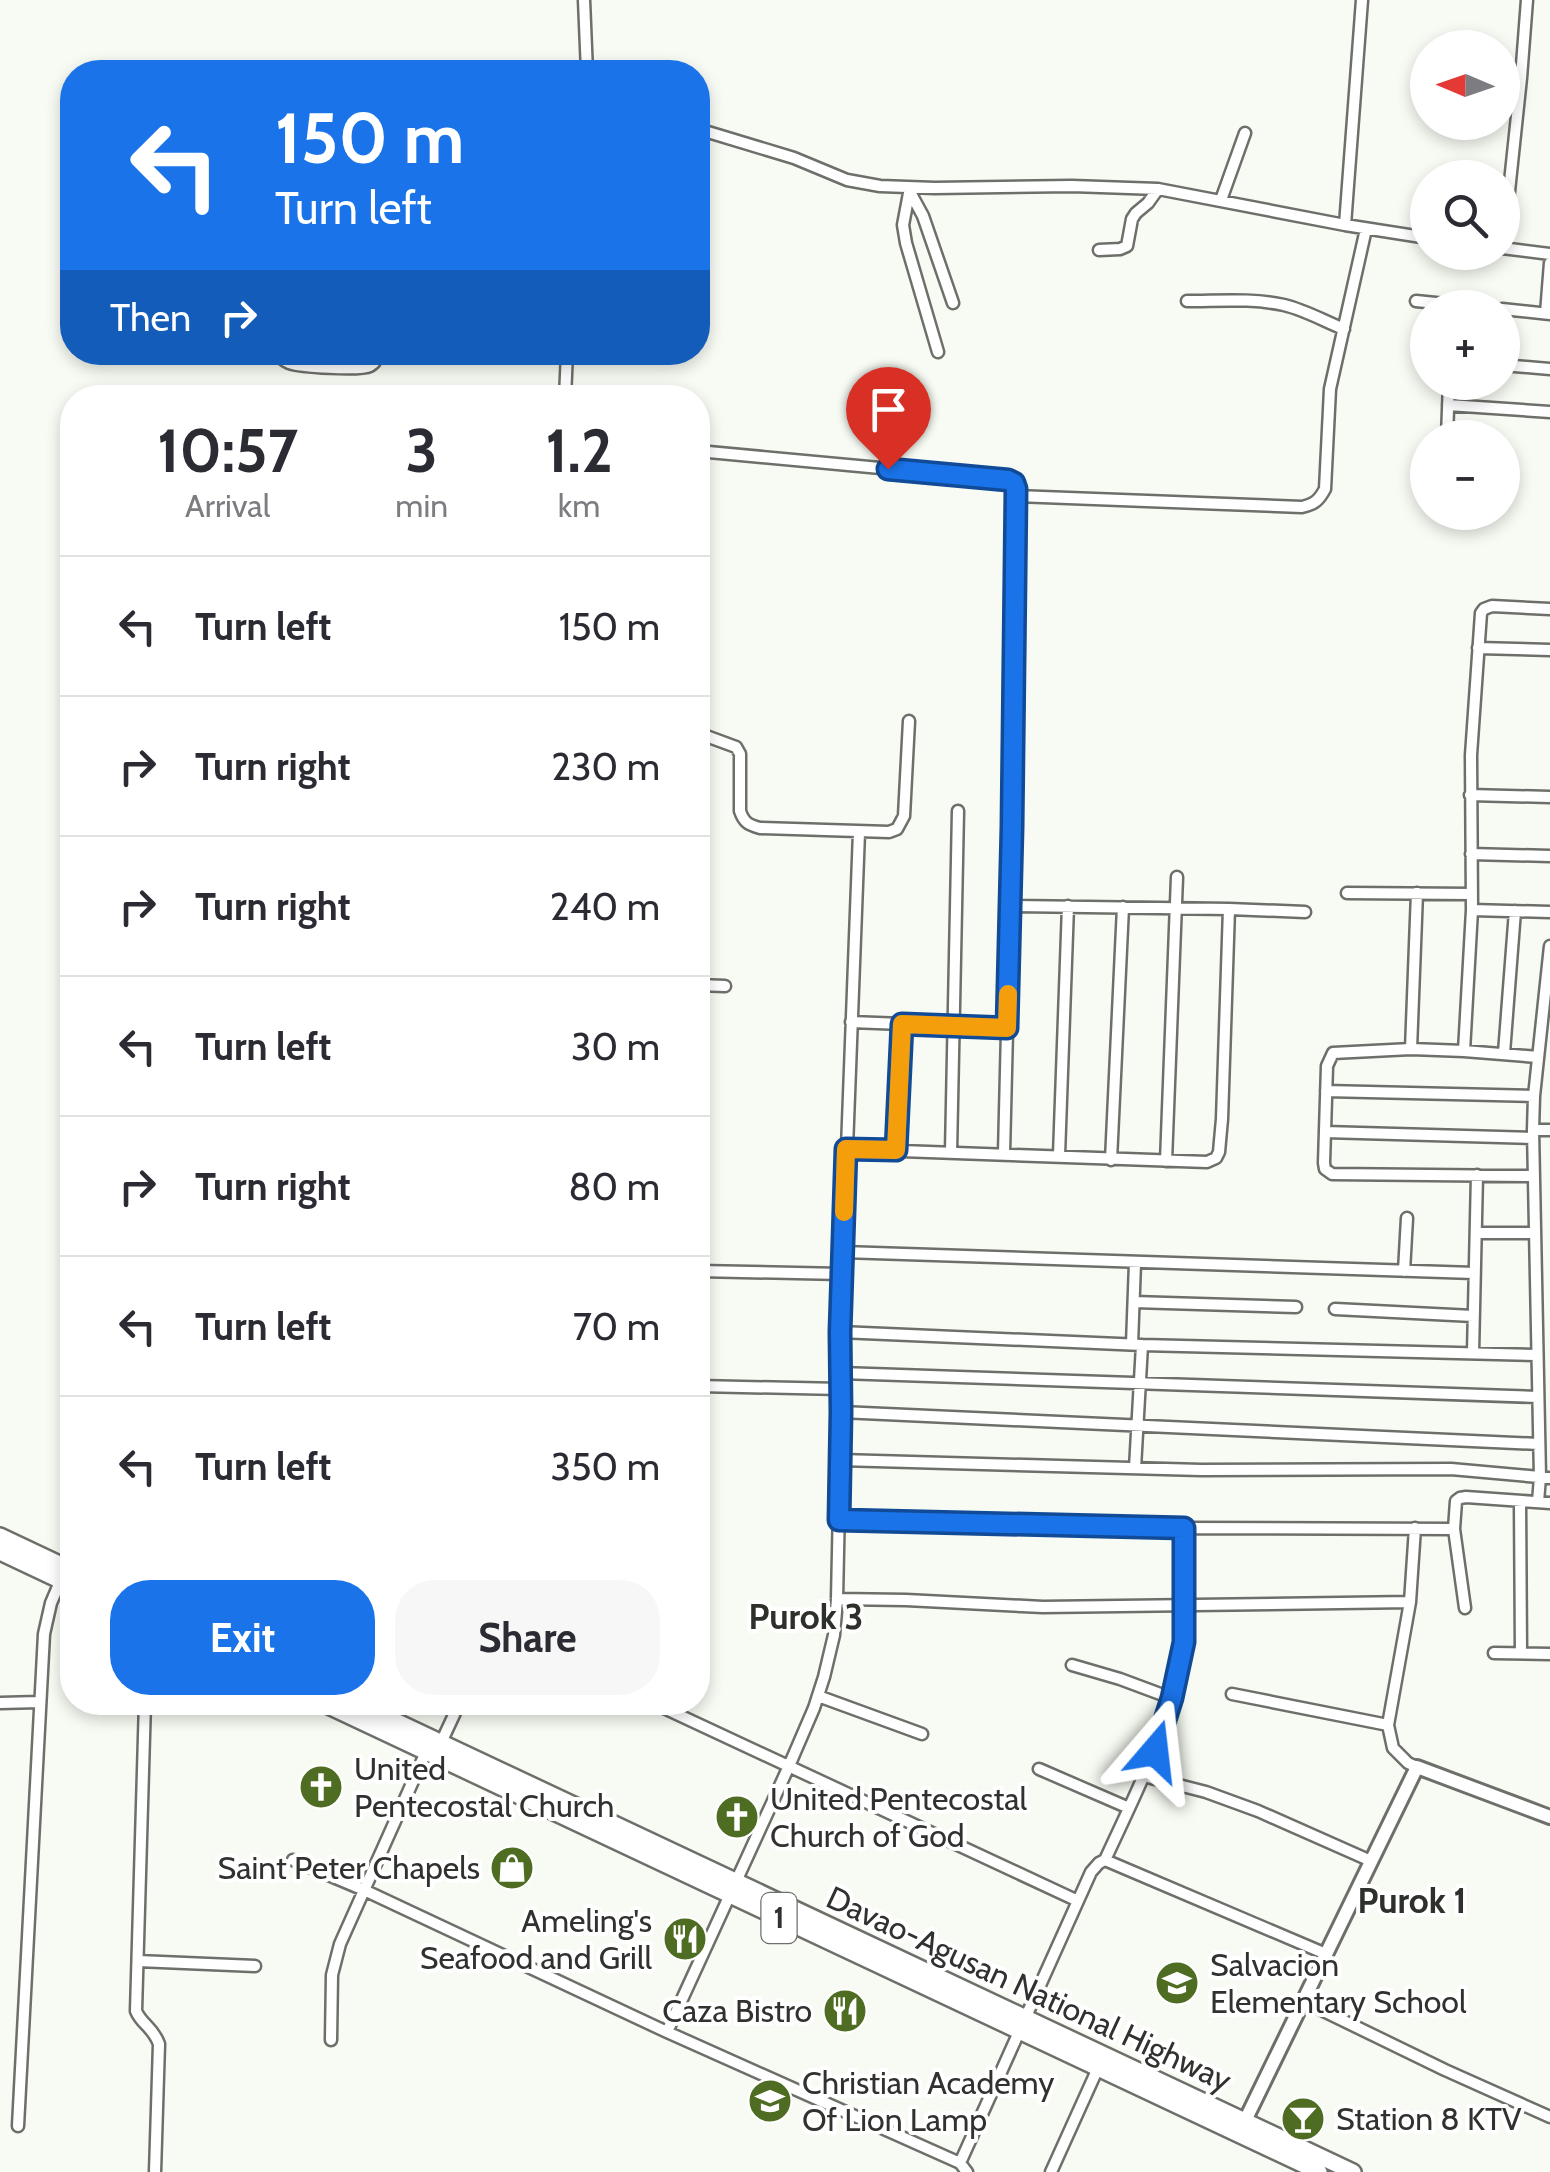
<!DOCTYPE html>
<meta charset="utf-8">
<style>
:root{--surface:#fff;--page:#f7f7f7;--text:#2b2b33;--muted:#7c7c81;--line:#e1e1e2;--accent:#1a73e8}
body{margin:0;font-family:Cabin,sans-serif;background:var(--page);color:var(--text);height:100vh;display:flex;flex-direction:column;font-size:38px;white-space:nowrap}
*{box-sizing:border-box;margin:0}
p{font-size:32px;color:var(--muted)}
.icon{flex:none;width:55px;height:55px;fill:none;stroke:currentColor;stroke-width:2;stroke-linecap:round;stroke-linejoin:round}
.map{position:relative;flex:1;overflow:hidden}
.drawer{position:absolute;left:60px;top:385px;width:650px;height:1330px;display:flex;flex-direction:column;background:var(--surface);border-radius:40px;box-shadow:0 5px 15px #0003}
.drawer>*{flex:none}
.guide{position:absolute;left:60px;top:60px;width:650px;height:305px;border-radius:40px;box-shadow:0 5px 15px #0003;background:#1a73e8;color:#fff;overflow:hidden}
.needle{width:65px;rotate:272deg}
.tools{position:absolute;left:1410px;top:30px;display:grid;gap:20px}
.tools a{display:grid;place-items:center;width:110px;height:110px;border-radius:50%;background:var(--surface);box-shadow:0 5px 15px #0003;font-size:50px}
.pin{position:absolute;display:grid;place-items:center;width:85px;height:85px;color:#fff;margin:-102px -42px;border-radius:50% 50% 50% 0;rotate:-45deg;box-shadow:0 0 10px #0007}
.pin .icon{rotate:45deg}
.me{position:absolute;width:110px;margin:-55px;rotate:17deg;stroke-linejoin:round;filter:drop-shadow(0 0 8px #0008)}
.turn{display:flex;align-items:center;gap:35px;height:210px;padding:0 50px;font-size:45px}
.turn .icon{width:130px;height:130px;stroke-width:2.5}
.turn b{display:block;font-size:70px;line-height:85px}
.then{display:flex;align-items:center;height:95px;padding:0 50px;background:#0003;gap:20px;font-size:38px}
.eta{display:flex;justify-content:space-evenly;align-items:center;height:170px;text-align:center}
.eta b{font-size:60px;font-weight:700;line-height:70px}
.action{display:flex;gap:20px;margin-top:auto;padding:20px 50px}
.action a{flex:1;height:115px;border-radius:40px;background:var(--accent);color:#fff;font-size:40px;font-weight:700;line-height:115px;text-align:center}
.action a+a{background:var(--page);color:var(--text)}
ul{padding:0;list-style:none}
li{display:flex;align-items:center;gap:30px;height:140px;padding:0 50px;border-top:2px solid var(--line)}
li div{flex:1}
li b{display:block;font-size:38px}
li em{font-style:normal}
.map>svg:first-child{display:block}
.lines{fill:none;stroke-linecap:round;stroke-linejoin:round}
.minor-casing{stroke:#6d706a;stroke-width:15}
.tertiary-casing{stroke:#6d706a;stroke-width:18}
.trunk-casing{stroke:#6d706a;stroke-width:20}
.minor{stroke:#fff;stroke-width:10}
.tertiary{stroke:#fff;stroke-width:12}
.trunk{stroke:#fff;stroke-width:15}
.route-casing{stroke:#114b97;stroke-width:25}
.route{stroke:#1a73e8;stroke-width:18}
.slow{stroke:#f59e0b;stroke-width:18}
.labels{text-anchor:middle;stroke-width:8;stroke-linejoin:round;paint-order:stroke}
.shield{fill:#fff;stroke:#6e706d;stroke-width:2.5}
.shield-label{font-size:30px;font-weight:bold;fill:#30322f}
.poi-label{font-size:32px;fill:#30322f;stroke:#fff;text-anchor:start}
.street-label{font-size:32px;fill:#30322f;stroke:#fff}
.neighbourhood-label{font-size:35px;font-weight:bold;fill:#2e312b;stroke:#fff}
</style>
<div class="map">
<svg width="1550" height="2172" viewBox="0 0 1550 2172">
<rect width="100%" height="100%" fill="#f7fbf3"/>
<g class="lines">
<defs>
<path id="minor" d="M584,0L587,72
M698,129L794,158L847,180L880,186L935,188L1072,186L1158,189L1345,225L1428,238
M910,188L903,225L906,243L938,352
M910,192L923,216L953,303
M1221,200L1245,133
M1345,225L1362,0
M1502,248L1550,254
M1503,248L1521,78L1527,0
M1099,250L1120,249L1127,246L1132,219L1136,213L1148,203L1158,189
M1187,301C1219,301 1252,298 1284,305C1305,310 1324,321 1344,329
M1416,301L1485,308
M1502,309L1550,314
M1546,313L1550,263
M278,352C282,359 282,360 289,363C300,367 360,371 370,366C377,362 376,359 377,352
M1502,365L1550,369
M565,398L567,352
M1448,405L1550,412
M1447,437L1449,382
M698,451L1009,480L1015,483L1016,496L1012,827L1004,1153
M1016,496L1302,507C1315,504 1319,500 1325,489L1330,389L1366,229
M1478,648L1550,650
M698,733L736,747L740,754V811C744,823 749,825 760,828L889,832L897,829L904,816L909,721
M698,768H701
M1470,795L1550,797
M698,805L700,806
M1471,854L1550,856
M1347,893L1472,894
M1229,909L1305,912
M1472,910L1550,912
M698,985L725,986
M851,1022L1007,1028
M1411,1049L1417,893
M1464,1051L1472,910L1471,755L1481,613L1484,609L1492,606L1550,609
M1504,1053L1515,911
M1326,1091L1534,1096
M1533,1130H1550
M1325,1132L1533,1138
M846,1149C966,1153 1086,1158 1207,1162L1216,1158L1219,1152L1222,1119L1229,909L1009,906
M896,1150L903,1023
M951,1152L958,811
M1059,1155L1068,906
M1111,1160L1123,907
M1166,1161L1177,877
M1534,1176L1332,1174L1325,1169L1324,1163L1327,1066L1333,1053L1411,1049L1464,1051L1538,1057
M1476,1233H1534
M843,1252L1474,1273
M698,1271L842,1274
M1404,1271L1407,1218
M1134,1302L1296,1307
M1335,1309L1473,1316
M840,1332L1142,1345L1536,1355
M1132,1344L1135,1263
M1473,1353L1477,1175
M841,1373L1537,1397
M698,1386L841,1389
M841,1412L1538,1444
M840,1460L1201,1470L1451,1469L1550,1478
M1135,1468L1142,1345
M1520,1501L1521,1653
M1538,1502L1540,1477L1533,1130L1534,1096L1550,946
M839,1520L1184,1528L1454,1529
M1415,1528L1410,1602L1388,1725L1393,1748L1408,1763L1417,1767
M837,1599L906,1600L1043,1607L1410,1602
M1465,1608L1454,1529L1456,1501L1460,1498L1466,1497L1550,1503
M1494,1653L1550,1654
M1072,1665L1120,1679L1171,1698
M1232,1694L1388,1725
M818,1696L922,1734
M145,1702L136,2011C142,2025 153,2027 159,2044L155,2172
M651,1702L1078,1901
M0,1703L39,1702
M439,1747L460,1702
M1039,1769L1129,1808
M1143,1776L1206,1792L1258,1811L1371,1861
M293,1860L364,1890L667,2032L960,2163L967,2172
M1105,1860L1326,1954
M138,1961L255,1966
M1303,2001L1445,2070L1550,2117
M667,2032L789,1766L814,1708L824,1677L834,1635L837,1599L841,1412L840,1332L859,832
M331,2040L332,1975L340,1944L426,1752
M18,2126L44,1634L51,1603L72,1554
M960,2163L1091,1872L1099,1863L1105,1860C1137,1790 1174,1721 1184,1644C1189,1606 1185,1566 1184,1528
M1051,2172L1098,2068"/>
<path id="tertiary" d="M1242,2127L1417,1767L1550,1817"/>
<path id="trunk" d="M0,1536L72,1570
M0,1552L72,1586
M320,1702L1319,2172
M355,1702L1353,2172"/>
</defs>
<use href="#minor" class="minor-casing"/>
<use href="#tertiary" class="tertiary-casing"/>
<use href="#trunk" class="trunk-casing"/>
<use href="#minor" class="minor"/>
<use href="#tertiary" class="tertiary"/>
<use href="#trunk" class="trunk"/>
</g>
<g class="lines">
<defs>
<path id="route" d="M888,469L1008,480L1014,483L1016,489L1012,827L1007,1028L902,1024L896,1150L846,1149L840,1332L841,1412L839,1520L1184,1528V1642L1172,1698L1155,1751"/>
</defs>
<use href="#route" class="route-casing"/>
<use href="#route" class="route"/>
<path class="slow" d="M844,1212L846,1149L896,1150L902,1024L1007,1028L1008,994"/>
</g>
<defs>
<symbol id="church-disc" viewBox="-11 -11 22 22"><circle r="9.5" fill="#4e6c22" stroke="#fff"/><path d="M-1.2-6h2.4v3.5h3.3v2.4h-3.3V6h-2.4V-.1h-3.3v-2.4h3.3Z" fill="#fff"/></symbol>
<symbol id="shop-disc" viewBox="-11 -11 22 22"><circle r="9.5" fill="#4e6c22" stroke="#fff"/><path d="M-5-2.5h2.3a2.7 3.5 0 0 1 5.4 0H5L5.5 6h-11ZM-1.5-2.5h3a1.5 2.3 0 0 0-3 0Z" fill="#fff"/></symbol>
<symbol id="restaurant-disc" viewBox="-11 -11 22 22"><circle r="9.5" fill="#4e6c22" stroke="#fff"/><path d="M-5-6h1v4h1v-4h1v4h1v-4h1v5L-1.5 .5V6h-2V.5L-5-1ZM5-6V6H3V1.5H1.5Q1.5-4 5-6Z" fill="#fff"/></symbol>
<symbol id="school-disc" viewBox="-11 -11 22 22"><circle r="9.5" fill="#4e6c22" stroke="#fff"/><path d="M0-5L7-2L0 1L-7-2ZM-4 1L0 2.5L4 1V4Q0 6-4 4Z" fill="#fff"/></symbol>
<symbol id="bar-disc" viewBox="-11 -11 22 22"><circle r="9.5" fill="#4e6c22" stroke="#fff"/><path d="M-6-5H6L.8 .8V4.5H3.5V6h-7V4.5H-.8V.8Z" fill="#fff"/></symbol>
</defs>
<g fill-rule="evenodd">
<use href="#church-disc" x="296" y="1762" width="50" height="50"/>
<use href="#church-disc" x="712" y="1792" width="50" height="50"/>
<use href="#shop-disc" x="487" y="1843" width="50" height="50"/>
<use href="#restaurant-disc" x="660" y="1914" width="50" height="50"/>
<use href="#school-disc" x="1152" y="1958" width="50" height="50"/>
<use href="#restaurant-disc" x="820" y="1986" width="50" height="50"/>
<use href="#school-disc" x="745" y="2076" width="50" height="50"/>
<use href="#bar-disc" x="1278" y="2094" width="50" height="50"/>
</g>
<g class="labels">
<rect class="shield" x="761.5" y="1893" width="35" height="50" rx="8"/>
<g class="shield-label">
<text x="779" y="1928">1</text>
</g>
<g class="poi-label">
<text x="354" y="1780">United<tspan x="354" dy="37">Pentecostal Church</tspan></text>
<text x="770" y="1810">United Pentecostal<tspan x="770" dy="37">Church of God</tspan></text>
<text x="480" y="1879" text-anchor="end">Saint Peter Chapels</text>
<text x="652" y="1932" text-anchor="end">Ameling's<tspan x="652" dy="37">Seafood and Grill</tspan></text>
<text x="1210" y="1976">Salvacion<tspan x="1210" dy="37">Elementary School</tspan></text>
<text x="812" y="2022" text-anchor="end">Caza Bistro</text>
<text x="802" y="2094">Christian Academy<tspan x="802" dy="37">Of Lion Lamp</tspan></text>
<text x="1336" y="2130">Station 8 KTV</text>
</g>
<g class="street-label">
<text transform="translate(1029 1989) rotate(25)" y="11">Davao-Agusan National Highway</text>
</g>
<g class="neighbourhood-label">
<text x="806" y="1629">Purok 3</text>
<text x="1412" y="1913">Purok 1</text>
</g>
</g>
</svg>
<div class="tools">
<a><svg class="needle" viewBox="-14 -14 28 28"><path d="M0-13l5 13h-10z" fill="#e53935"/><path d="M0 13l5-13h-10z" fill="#7c7c81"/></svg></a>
<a><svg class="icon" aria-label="search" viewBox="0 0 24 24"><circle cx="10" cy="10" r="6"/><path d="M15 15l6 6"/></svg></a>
<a>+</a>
<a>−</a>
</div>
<div class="pin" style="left:888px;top:469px;background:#d93025"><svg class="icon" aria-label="arrive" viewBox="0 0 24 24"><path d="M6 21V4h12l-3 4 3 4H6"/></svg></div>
<svg class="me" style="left:1155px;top:1751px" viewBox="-20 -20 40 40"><path d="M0-17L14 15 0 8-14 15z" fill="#1a73e8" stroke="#fff" stroke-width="4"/></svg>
<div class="guide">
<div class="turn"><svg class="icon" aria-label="left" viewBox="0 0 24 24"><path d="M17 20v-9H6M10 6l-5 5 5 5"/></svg><div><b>150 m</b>Turn left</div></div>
<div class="then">Then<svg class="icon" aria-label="right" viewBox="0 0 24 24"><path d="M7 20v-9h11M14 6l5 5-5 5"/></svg></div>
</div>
<section class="drawer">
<div class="eta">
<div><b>10:57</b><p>Arrival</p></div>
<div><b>3</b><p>min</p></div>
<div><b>1.2</b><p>km</p></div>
</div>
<ul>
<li><svg class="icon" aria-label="left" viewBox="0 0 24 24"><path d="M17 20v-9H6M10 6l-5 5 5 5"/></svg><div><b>Turn left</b></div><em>150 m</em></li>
<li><svg class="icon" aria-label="right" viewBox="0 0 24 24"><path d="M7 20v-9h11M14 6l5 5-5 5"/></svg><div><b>Turn right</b></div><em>230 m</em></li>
<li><svg class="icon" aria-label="right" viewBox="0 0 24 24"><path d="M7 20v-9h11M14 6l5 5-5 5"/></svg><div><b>Turn right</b></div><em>240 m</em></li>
<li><svg class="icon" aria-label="left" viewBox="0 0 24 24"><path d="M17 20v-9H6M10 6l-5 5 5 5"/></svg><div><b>Turn left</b></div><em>30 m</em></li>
<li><svg class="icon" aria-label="right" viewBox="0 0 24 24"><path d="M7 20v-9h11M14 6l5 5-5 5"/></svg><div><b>Turn right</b></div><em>80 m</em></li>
<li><svg class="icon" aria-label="left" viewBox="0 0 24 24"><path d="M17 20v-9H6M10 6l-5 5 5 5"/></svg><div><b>Turn left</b></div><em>70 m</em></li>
<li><svg class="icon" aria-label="left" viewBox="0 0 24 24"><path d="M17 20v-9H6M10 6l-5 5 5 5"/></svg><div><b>Turn left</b></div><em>350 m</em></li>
</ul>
<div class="action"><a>Exit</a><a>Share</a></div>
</section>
</div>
